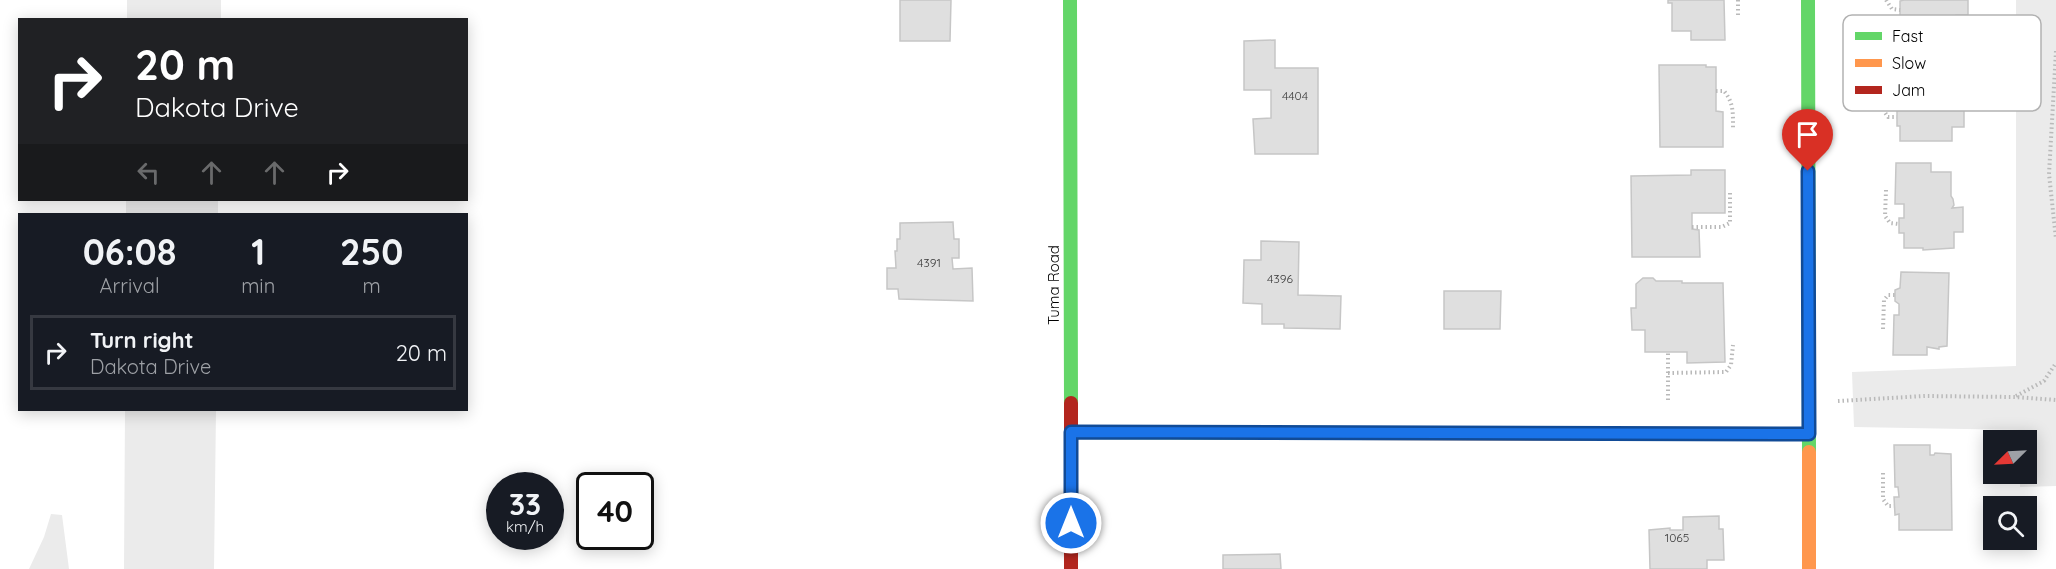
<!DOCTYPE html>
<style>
:root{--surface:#171b24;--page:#242831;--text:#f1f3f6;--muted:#9ea1a6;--line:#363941}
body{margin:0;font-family:Quicksand,sans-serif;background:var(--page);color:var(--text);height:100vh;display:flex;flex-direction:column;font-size:22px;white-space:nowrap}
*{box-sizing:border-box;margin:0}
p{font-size:20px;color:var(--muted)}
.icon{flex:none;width:33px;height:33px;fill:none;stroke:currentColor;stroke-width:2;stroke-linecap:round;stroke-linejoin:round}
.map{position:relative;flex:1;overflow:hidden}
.panel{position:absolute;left:18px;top:213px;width:450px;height:198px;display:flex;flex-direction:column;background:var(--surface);border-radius:0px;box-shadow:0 3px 15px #0003}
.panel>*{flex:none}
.top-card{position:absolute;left:18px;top:18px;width:450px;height:183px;border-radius:0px;box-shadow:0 3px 15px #0003;background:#202124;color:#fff;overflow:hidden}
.needle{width:39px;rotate:246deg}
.tools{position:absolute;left:1983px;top:430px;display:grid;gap:12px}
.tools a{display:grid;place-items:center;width:54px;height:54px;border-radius:0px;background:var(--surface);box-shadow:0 3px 15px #0003;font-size:30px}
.speed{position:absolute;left:486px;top:472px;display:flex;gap:12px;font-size:30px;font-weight:700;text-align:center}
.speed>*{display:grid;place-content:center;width:78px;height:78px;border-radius:50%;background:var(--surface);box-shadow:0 3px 15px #0003;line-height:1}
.speed small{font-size:15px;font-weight:400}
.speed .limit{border:3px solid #111;border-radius:9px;background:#fff;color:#111}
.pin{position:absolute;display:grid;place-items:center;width:51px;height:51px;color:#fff;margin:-62px -26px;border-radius:50% 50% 50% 0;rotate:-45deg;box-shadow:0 0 6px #0007}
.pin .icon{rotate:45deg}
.me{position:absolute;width:66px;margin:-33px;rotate:0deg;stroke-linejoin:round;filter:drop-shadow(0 0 4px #0008)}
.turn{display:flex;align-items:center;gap:21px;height:126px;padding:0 18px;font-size:27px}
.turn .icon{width:78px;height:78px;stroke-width:2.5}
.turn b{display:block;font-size:42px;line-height:51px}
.lanes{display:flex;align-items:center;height:57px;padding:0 18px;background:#0003;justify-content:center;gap:30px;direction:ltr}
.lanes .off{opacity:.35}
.eta{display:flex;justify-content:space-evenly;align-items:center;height:102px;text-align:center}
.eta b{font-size:36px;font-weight:700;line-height:42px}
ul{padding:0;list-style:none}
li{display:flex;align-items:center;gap:18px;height:75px;margin:0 12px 9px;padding:0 6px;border:3px solid var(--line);border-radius:0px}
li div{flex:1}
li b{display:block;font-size:22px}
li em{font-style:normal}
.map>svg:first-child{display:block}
.green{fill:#ebebeb}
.building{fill:#dfdfdf;stroke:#c6c6c6;stroke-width:1.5}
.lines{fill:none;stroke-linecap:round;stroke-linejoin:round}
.path{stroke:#b9b9b9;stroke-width:4;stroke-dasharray:1.5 3;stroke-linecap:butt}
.fast{stroke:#63d668;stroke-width:14}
.slow{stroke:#ff974d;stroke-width:14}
.jam{stroke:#b3261e;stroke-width:14}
.route-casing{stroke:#114b97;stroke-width:15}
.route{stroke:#1a73e8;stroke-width:10}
.labels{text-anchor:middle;stroke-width:5;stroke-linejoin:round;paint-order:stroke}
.number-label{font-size:12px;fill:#383838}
.street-label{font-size:15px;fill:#000;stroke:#fff}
.key{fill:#fff;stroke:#b2b2b2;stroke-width:1.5}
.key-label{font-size:16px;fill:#000}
</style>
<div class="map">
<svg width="2056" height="569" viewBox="0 0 2056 569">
<rect width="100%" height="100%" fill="#fff"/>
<path class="green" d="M127,0H221V19H127Z
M2016,0H2056V486L2020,487V474H2026V441H2021V430L1854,427L1852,372L2016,366Z
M126,200H218V214H126Z
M125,410H216L214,569H124Z
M51,514L62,515L69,569H29L44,537Z"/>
<path class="building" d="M900,0H951L950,41H900Z
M1668,0H1724L1725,40H1691V31H1672V3H1668Z
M1904,0H1968V15H1956V31H1905V17H1900V1Z
M1275,40V68H1318V154H1255L1253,119L1271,118V90H1244V41Z
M1896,55H1926L1928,64H1952V99H1964V127H1952V141H1900V126H1897V108L1901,109L1900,100H1893L1892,68H1896Z
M1659,65H1706V67H1716V111L1723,112V147H1660Z
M1896,163H1931V172H1951V196L1953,199L1954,205L1952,208L1963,207V232H1954V248L1923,250V248H1904V233H1899V218H1904V204H1895Z
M1691,170H1725V213H1692V229L1699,230L1700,257H1632L1631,176L1691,175Z
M953,222L954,239H959V258H952L953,269L972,268L973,301L899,299L898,289H887V268H896L895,251H897V239H900V223Z
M1261,241L1299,242L1298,295L1341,296L1340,329L1284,328V324H1262V304L1243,303L1244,260H1261Z
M1901,272L1949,273L1947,346L1939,347V349L1927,347V355H1893L1894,315H1899V304L1895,301V290L1900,288Z
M1643,278H1653L1656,281H1682V283H1723L1725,362L1687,363V352H1645V330H1632L1631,308H1636V284Z
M1444,291H1501L1500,329H1444Z
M1894,445H1930V455H1934L1935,453L1951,454L1952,530H1899V514L1895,515L1894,497H1899L1898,487H1895Z
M1719,516V529H1723L1724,560H1707V569H1650L1649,530L1670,528V530H1683V517Z
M1280,554L1281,569H1223V555Z"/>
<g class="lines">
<path class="path" d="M1738,0V15
M1886,0L1892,9L1900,10
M2056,51L2049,174L2056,239
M1884,82V111L1888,117H1897
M1716,91H1724C1734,103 1733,114 1733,130
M1886,190L1885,216L1890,223L1899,224
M1692,227H1722L1730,223V193
M1883,329L1884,300L1888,295H1895
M1668,373L1726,372L1731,365L1733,345
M2016,396L2044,381L2056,363
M1668,400V352
M1838,401L1925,396L2015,397L2056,400
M1883,473V499L1888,506H1894"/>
<path class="fast" d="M1070,0L1071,403
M1808,0L1809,452
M1071,432L1353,433"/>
<path class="slow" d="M1353,433L1809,434
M1809,452V569"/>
<path class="jam" d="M1071,403V569"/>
</g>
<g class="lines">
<defs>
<path id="route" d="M1071,523V432L1809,434L1808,171"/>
</defs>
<use href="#route" class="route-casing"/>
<use href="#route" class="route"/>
</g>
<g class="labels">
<g class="number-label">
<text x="1295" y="100">4404</text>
<text x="929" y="267">4391</text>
<text x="1280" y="283">4396</text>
<text x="1677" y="542">1065</text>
</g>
<g class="street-label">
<text transform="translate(1054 285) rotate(-90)" y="5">Tuma Road</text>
</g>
</g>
<rect x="1843" y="15" width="198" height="96" rx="9" class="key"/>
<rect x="1855" y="32" width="27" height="8" fill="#63d668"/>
<rect x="1855" y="59" width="27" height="8" fill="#ff974d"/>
<rect x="1855" y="86" width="27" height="8" fill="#b3261e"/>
<g class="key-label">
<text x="1892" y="42">Fast</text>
<text x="1892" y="69">Slow</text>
<text x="1892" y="96">Jam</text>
</g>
</svg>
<div class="tools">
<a><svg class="needle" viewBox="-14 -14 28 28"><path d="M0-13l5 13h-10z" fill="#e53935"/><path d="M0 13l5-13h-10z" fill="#9ea1a6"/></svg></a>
<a><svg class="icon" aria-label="search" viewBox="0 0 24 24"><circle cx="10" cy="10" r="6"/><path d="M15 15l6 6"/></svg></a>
</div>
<div class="speed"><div>33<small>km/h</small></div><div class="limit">40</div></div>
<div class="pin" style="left:1808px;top:171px;background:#d93025"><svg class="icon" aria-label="arrive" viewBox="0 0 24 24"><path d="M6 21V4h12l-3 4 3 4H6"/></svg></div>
<svg class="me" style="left:1071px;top:523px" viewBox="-20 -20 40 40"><circle r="17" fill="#1a73e8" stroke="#fff" stroke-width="3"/><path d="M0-11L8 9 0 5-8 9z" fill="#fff"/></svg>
<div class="top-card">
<div class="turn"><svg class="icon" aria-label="right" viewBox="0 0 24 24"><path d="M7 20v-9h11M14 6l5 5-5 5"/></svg><div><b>20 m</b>Dakota Drive</div></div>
<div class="lanes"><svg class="icon off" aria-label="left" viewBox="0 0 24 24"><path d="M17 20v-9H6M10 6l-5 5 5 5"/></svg><svg class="icon off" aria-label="ahead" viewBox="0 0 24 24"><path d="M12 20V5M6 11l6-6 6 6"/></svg><svg class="icon off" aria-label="ahead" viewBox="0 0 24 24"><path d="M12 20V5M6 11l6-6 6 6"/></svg><svg class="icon" aria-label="right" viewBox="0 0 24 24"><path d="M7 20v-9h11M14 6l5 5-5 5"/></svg></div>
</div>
<section class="panel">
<div class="eta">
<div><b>06:08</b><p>Arrival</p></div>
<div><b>1</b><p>min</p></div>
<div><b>250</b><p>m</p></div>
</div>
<ul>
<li><svg class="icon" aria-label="right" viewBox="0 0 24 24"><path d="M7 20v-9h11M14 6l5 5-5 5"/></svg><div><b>Turn right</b><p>Dakota Drive</p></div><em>20 m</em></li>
</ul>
</section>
</div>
